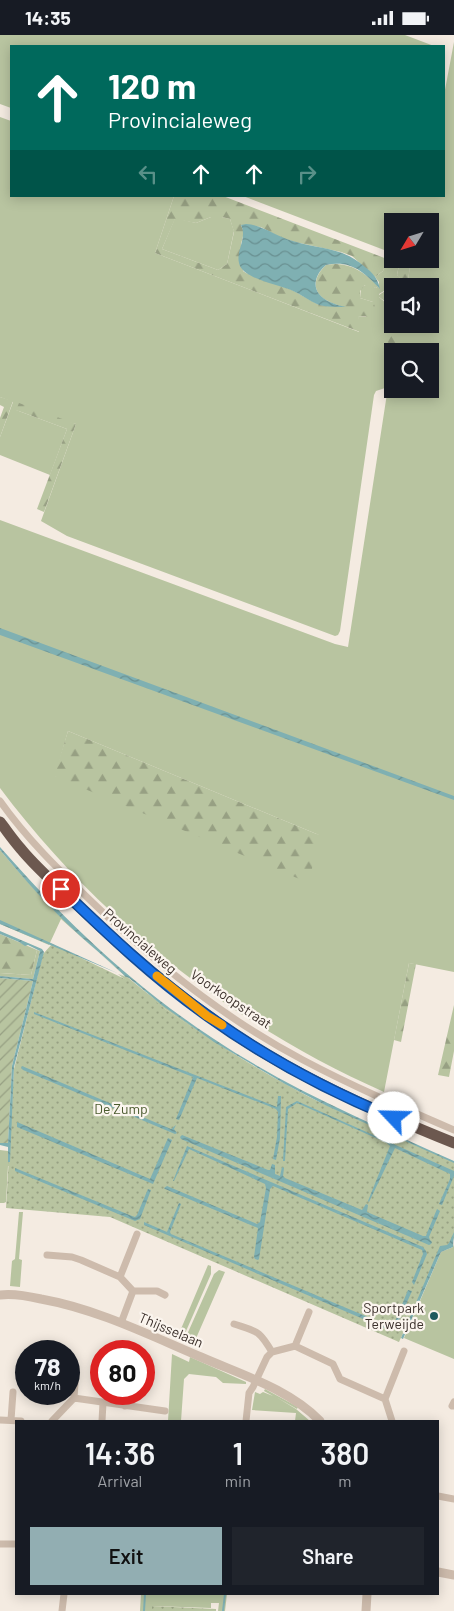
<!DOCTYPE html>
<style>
:root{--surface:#171b24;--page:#20242c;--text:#f1f3f6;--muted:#9ea1a6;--accent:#92aeb2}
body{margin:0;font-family:Barlow,sans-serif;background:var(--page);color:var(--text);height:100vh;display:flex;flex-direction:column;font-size:19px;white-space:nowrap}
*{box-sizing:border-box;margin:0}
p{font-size:16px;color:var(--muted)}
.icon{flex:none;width:28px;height:28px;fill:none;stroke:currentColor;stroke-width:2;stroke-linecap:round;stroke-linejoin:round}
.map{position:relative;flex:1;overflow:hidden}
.details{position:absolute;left:15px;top:1385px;width:424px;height:175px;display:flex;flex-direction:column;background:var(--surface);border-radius:0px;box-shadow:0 2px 12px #0003}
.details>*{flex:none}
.banner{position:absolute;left:10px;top:10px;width:435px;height:152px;border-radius:0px;box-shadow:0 2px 12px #0003;background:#00695c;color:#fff;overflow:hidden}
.needle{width:32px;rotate:232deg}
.controls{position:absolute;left:384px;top:178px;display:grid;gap:10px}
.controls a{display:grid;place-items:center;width:55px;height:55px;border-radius:0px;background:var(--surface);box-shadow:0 2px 12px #0003;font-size:25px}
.speed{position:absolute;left:15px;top:1305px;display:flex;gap:10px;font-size:25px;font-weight:700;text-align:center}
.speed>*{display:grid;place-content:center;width:65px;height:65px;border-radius:50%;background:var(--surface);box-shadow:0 2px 12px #0003;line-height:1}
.speed small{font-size:12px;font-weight:400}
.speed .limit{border:8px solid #d22;background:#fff;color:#111}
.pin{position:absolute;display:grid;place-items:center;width:42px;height:42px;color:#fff;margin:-21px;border:2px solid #fff;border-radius:50%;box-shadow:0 1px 5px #0007}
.me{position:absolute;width:55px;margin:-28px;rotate:294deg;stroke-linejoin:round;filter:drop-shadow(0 0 4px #0008)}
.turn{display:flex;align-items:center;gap:18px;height:105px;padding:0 15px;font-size:22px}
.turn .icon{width:65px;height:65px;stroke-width:2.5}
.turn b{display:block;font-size:35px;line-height:42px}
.lanes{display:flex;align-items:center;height:48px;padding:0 15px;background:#0003;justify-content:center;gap:25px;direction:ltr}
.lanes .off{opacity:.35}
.eta{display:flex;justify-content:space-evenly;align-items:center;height:85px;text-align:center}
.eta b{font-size:30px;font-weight:600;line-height:35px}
.action{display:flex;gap:10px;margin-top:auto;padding:10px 15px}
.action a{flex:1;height:58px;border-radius:0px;background:var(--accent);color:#111;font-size:20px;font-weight:600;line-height:58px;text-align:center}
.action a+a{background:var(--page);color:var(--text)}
.status{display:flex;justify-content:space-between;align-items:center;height:35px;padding:0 25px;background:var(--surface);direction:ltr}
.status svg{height:14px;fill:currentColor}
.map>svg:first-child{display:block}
.grass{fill:#b8c4a0;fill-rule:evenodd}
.forest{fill:url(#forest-firs);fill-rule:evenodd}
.park{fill:url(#park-dots)}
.garden{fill:url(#garden-furrows)}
.water{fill:url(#water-waves)}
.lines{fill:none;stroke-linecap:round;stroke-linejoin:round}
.stream{stroke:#7fb0b2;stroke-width:2}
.minor{stroke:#cdbbac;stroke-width:7}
.tertiary{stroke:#cdbbac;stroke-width:9}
.trunk{stroke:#6c584f;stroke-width:11}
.route-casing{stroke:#114b97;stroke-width:12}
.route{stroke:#1a73e8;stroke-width:9}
.slow{stroke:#f59e0b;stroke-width:9}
.poi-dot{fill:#1f5a5e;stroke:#fbf5ee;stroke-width:2}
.labels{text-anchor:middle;stroke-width:4.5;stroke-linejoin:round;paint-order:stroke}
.street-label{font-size:14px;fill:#3b302b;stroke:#fbf5ee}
.park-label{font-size:14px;fill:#4a5a2e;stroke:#fbf5ee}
.poi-label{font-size:14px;fill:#3b302b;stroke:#fbf5ee;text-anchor:end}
</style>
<div class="status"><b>14:35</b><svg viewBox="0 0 49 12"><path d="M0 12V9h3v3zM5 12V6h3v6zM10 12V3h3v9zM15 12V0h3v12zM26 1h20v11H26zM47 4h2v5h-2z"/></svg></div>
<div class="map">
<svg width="454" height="1576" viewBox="0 0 454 1576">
<defs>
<pattern id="forest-firs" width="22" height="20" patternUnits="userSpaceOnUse" patternTransform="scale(1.25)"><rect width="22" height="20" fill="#b8c4a0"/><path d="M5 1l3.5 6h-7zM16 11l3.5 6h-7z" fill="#97a083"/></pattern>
<pattern id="park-dots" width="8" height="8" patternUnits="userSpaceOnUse" patternTransform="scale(1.25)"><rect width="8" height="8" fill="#b8c4a0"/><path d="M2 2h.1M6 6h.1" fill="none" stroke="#97a083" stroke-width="1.8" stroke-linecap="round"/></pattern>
<pattern id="garden-furrows" width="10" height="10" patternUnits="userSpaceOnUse" patternTransform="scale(1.25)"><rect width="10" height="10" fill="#b8c4a0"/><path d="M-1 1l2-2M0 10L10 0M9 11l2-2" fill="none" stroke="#97a083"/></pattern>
<pattern id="water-waves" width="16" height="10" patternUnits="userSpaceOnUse" patternTransform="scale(1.25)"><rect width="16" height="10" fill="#7fb0b2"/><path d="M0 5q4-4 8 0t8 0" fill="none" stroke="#699091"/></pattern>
</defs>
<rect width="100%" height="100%" fill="#f4ebe1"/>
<path class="grass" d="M0,0H405L434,11H11V73L0,69Z
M454,7V937L409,928L384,1057C234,991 98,884 0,753V485L335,609L348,612L388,352L376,356L374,360L340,596L338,600L335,601L67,501L41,486L76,389L16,375L67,394L50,440L0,420V402L13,367L0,362V82L11,86V161H174L155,218L359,297L358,281L366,282L373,267L360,263L361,253L367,249L376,253L378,251L379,253V247L375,242L383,236L387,224L399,230L397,240L400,242L397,248L379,259V262C390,272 392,271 388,288L398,298L400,289H430V251H407L411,225L408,224H430V186H392V218L243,161H444V60ZM392,316H430V354H392ZM68,696L319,800L55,741Z
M211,182H222L230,184L234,196L227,229L218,235L162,214L175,183L196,188Z
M0,815C91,925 200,1007 327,1071L326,1075L254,1035L146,961L118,939L126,942L61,884L49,910L0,889Z
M37,915L40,916L33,944L0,941V938L31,940Z
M0,1115L8,1116V1127H10V1131H8L6,1167L4,1168H0Z
M19,1177H23L19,1224L22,1225L20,1252L10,1251L12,1226L15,1224Z
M454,1209V1324L404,1303L441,1217L453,1212Z
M208,1230L211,1231V1239L183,1303L178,1301Z
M219,1235L225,1237L194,1308L185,1304L214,1239Z
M172,1319L189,1327L190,1322L246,1347V1349L223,1348L216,1342L189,1339L184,1344L181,1386H168Z
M265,1354L298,1372L297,1374L276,1362L296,1374L310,1386H295L296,1378L252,1375L255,1357L260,1359L263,1357L273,1361L264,1356Z
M141,1559H227L225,1576H218L219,1568H211V1573L152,1571V1576H140Z"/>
<path class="forest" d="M174,161H223L387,224L383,236L375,242L352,221L341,217L295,207L279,202L261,192L241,190L244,197L241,209L243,236L246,238L292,255L319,270L343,272C339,270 333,269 328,266C311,258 313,242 326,230C349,226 362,236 378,251L376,253L365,250L360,256V263L373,267C376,273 377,277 372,282L358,281L361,292L360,297L155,218ZM211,182H222L230,184L234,197L227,229L218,235L162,214L175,184L196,188Z
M399,230L410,232L407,251H392V289H400L396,311L382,305L391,277L386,267L379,262V260L397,248L400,243L397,240Z
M0,362L13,366L0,402V383L4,372L0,370Z
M19,368L76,389L44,477L37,474L67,394L16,375Z
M68,696L319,800L309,848L54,741Z
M0,899L37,915L31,940L0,938Z
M409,928L416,929L401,1007L394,1005Z
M454,970V1016L449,1042L438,1040Z"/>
<path class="park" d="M52,909L129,946L165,974L255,1034L290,1054L454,1127V1203L451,1211L441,1215L399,1307L110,1182L6,1173L14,1034L43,919Z
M152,1571L216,1574V1576H152Z"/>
<path class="garden" d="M0,943L33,946L12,1031L8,1109L0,1108Z"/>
<path class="water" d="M246,189C263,190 277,202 293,206C321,215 341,211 365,232C373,238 378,244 380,254C364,237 351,225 326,230C312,242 311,259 330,267C335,269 340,271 346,272C337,272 327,272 319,270C309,266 301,259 291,255C279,250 246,244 240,231C234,217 248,204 241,190Z
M0,593L454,761V765L0,600Z
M0,812C64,885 133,951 214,1004C289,1054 372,1089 454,1126V1128L327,1071L285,1049L214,1007L163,971L129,943L0,889V885L126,942C111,927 93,913 77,898C49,872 24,844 0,815Z
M0,896L42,914L44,917L14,1032L10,1127H8V1112L0,1110V1108H8L12,1031L33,946L0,943V941L33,944L40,916L28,910L25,911L19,907L0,899Z
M34,977L277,1072L278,1061H281L280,1103L276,1125L273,1124L277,1102L278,1077L276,1074L197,1043L179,1085L176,1084L193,1042L34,979Z
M22,1031L171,1094L176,1090L174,1094L177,1098L175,1099L23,1035L21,1033Z
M297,1066L454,1136V1141L442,1170L439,1169L450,1144V1139L395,1113L369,1167L368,1166L390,1111L387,1108L297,1068L288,1074L285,1126H283L286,1072Z
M17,1087L150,1144L168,1103L172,1105L153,1149L17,1092Z
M182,1100L268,1135H270L272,1129L275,1130V1139L280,1141L282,1132L284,1133L283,1141L285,1143L362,1175L366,1169L368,1170L367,1177L423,1201H426L427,1198L437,1174L440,1176L429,1202L430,1205L432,1207L431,1209L429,1210L181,1104L180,1102Z
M187,1111L423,1212L426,1216L427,1219L414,1250L412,1247L423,1219L422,1215L273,1151L270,1154L259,1224L258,1225L255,1224L254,1222L258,1193L165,1154L164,1153L167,1151L257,1189L260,1187L266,1153L265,1149L189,1114L174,1146H173Z
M15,1133L132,1181L135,1182L137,1180L148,1154L151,1155L140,1184L135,1186L15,1136Z
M179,1168L181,1169L170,1197L171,1199L389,1291L394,1289L408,1255L412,1256L396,1292L391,1295H389L144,1190V1187L167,1197Z
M454,1197L453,1212L441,1217L403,1304L401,1303L440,1211L447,1210L449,1208Z"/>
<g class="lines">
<path class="stream" d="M144,1576L145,1559
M223,1576L225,1559"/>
<path class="minor" d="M0,766C26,803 59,835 92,867C155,928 225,984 303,1025C352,1051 403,1073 454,1095
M47,1220L72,1222L81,1225L120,1242L133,1256L121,1288
M120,1242L137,1199
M133,1256H157L165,1260
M234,1289C258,1297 259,1295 272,1317
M295,1311L309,1277
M74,1363L165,1376
M385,1364L404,1316
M454,1367L452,1371H454
M125,1371L126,1359
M0,1385L21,1386
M11,1385L13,1357
M52,1386L74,1363L76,1334L71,1327H69
M102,1386L103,1368
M246,1386L249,1358L253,1352L267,1322L272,1317L295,1311L333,1329L340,1344L385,1364L392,1386
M438,1461L454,1464
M0,1509H16
M62,1576L64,1559"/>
<path class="tertiary" d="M0,1260C13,1258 28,1261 41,1264C97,1274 149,1300 201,1322C242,1340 289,1354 320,1386
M438,1537L454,1540
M366,1576L367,1559"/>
<path class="trunk" d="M0,787C7,796 13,805 21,814C39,836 62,855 83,875C139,929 199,979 266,1019C326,1055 390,1082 454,1108"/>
</g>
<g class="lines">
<defs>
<path id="route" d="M61,854C108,899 155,944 208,981C265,1022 329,1056 394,1083"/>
</defs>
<use href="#route" class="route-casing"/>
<use href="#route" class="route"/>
<path class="slow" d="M157,941L207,981L222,990"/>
</g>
<circle class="poi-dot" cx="434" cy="1281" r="5"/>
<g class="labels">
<g class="street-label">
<text transform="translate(140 906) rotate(41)" y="5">Provincialeweg</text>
<text transform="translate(231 964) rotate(34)" y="5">Voorkoopstraat</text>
<text transform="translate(171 1295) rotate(23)" y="5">Thijsselaan</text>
</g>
<g class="park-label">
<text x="121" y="1079">De Zump</text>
</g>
<g class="poi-label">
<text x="424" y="1278">Sportpark<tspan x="424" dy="16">Terweijde</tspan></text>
</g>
</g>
</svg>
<div class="controls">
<a><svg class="needle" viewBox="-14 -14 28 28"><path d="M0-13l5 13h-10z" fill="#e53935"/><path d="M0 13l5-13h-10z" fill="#9ea1a6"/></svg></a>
<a><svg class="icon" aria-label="sound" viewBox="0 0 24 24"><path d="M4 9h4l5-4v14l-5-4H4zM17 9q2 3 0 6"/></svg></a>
<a><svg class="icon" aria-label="search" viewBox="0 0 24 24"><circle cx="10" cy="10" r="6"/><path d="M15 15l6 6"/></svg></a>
</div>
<div class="speed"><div>78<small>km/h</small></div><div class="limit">80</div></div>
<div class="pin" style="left:61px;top:854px;background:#d93025"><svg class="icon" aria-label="arrive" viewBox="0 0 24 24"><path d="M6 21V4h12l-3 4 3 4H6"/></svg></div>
<svg class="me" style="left:394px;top:1083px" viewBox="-20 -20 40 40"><circle r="19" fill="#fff"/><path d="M0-13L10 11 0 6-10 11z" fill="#1a73e8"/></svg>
<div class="banner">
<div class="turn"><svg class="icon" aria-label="ahead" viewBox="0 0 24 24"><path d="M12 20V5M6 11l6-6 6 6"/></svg><div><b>120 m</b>Provincialeweg</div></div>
<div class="lanes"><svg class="icon off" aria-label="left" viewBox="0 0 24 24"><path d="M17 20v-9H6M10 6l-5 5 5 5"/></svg><svg class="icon" aria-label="ahead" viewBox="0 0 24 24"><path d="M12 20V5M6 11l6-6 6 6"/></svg><svg class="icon" aria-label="ahead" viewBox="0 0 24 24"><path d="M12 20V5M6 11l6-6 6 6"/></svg><svg class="icon off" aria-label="right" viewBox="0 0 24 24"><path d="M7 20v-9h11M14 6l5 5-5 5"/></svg></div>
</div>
<section class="details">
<div class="eta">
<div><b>14:36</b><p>Arrival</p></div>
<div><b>1</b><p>min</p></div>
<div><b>380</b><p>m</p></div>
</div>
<div class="action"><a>Exit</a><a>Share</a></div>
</section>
</div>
